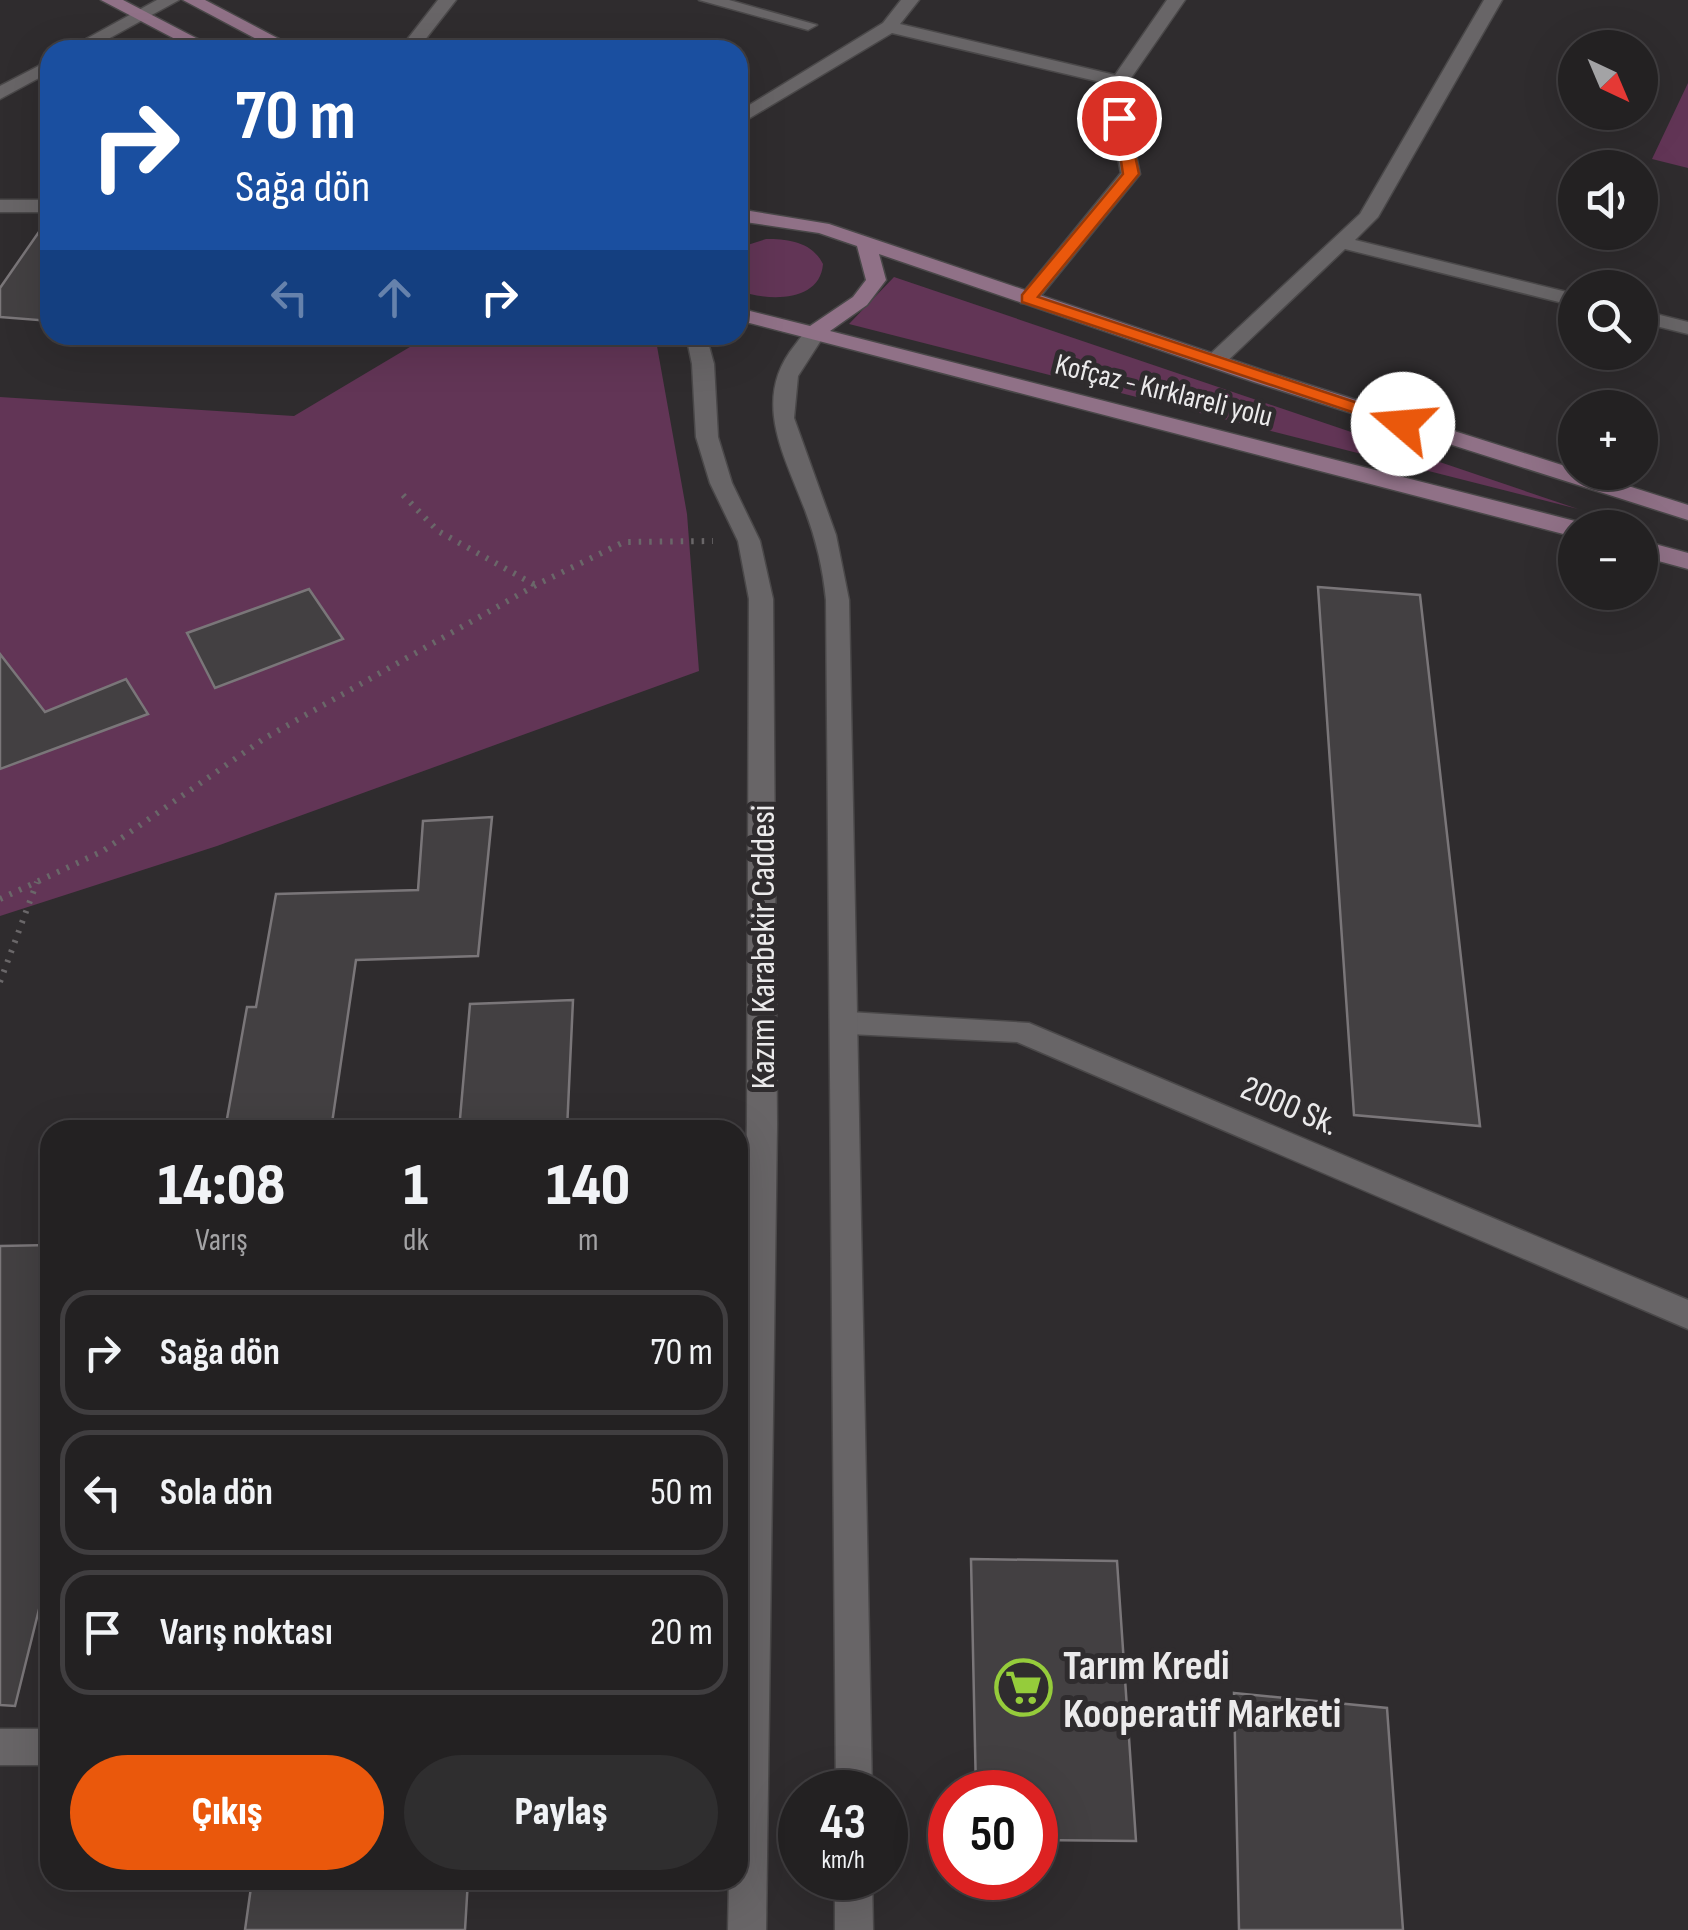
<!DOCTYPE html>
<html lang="tr">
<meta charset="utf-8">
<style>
:root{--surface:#232122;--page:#2f2e2f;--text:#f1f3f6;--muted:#a3a3a5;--line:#403e40;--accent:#ea580c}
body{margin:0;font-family:"Sofia Sans Condensed",sans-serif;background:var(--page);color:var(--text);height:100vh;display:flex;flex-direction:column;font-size:38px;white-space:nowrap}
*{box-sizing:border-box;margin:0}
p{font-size:32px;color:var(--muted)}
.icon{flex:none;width:55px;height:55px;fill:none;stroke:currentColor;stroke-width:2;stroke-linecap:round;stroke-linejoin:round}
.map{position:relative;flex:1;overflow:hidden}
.panel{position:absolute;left:40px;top:1120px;width:708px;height:770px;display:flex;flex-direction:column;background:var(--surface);border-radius:30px;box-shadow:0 10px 40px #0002,0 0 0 2px var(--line)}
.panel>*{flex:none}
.top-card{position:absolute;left:40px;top:40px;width:708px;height:305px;border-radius:30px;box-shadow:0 10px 40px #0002,0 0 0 2px var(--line);background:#1a4fa0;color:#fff;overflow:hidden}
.needle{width:65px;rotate:136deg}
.tools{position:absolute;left:1558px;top:30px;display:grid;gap:20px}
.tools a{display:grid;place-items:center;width:100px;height:100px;border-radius:50%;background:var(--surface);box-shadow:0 10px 40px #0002,0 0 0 2px var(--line);font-size:50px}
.speed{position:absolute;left:778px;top:1770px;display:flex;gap:20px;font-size:50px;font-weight:700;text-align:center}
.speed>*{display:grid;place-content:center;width:130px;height:130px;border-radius:50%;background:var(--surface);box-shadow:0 10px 40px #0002,0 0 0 2px var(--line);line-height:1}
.speed small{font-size:25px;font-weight:400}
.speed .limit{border:15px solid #d22;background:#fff;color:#111}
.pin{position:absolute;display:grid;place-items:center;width:85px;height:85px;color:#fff;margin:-42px;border:5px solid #fff;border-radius:50%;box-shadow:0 2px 10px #0007}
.me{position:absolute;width:110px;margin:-55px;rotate:288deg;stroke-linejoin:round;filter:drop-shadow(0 0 8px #0008)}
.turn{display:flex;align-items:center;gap:35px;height:210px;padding:0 30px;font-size:45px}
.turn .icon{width:130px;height:130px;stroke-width:2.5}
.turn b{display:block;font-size:70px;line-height:85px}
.lanes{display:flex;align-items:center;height:95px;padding:0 30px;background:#0003;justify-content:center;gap:50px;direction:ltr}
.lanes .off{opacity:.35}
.eta{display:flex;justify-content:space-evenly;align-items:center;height:170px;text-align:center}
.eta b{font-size:60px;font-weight:800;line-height:70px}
.button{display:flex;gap:20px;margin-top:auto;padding:20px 30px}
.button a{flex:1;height:115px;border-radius:60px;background:var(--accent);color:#fff;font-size:40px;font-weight:800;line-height:115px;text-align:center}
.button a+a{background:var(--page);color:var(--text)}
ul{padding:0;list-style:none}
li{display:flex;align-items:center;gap:30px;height:125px;margin:0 20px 15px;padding:0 10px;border:5px solid var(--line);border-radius:30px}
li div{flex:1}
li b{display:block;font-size:38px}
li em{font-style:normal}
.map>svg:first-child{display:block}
.green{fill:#623556}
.building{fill:#434042;stroke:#7a7679;stroke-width:2.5}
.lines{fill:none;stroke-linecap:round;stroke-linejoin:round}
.minor-casing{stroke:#4a4849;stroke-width:3}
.tertiary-casing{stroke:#4a4849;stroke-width:3}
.secondary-casing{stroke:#4a4849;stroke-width:3}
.path{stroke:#6a6769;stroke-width:6;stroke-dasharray:2.5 8;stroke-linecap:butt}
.minor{fill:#686567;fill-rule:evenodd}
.tertiary{fill:#686567;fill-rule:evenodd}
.secondary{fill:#907187;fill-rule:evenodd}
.route{fill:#ea580c;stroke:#983908;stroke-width:2.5}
.labels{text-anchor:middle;stroke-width:10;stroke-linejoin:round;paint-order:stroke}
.far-street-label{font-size:30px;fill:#ebeaeb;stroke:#2f2c2e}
.street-label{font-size:35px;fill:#ebeaeb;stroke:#2f2c2e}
.near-poi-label{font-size:42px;font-weight:bold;fill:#ebeaeb;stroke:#2f2c2e;text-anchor:start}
</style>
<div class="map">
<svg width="1688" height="1930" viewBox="0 0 1688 1930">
<rect width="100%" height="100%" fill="#2f2c2e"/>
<path class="green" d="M1688,83V168L1652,159Z
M766,239C789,239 812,242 823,264C820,304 764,301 738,290V248Z
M894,277L1578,509L849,324Z
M430,335H655L687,514L699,671L217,846L0,916V397L294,416Z"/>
<path class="building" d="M50,216V321L0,317V288Z
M1318,587L1420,595L1480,1126L1354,1115Z
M309,589L343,639L215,688L187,633Z
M0,654L45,712L126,679L148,714L0,769Z
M492,817L478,956L356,960L331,1130H225L247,1007H256L276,894L418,890L423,821Z
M573,1000L567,1130H459L470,1004Z
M50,1245V1565L15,1706L0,1705V1246Z
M971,1559L1117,1561L1136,1841L1035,1840V1792H976Z
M1234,1693L1387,1708L1403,1930H1239Z
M252,1880H468L465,1930H245Z"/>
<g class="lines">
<defs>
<path id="minor" d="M157,0H179L88,50H66Z
M438,0H456L417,50H399Z
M699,0H729L817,25L808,30Z
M901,0H919L900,24L1115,75L1167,0H1185L1122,91L1140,174L1035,303H1021L1018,299L1121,173L1104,91L1109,84L892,33L738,125V112L883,23Z
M1484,0H1502L1378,217L1355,240L1575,294V306L1345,249L1222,366H1208L1205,361L1208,356L1360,214Z
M50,60V72L0,99V86Z
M0,200H50V212H0Z
M1640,310L1688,322V334L1640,322Z
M849,1012L1029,1023L1688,1300V1329L1017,1042L849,1034L839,1031L835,1023L839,1015Z
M0,1729H50V1765H0Z"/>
<path id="tertiary" d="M817,325L827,331L798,376L794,418L836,535L849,600L872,1792H836L826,600C823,569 816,539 805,510C784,454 751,399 795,345C802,336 806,328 817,325Z
M686,335H706L714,364L718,437L732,483L760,541L773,599L777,1124L766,1930H728L729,1880H738V1536L747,1124L749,599L738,541L710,483L696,437L692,364Z
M835,1878H872L873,1930H835Z"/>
<path id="secondary" d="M101,0H123L219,50H196Z
M183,0H205L300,50H277Z
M738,209L829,224L1268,372L1688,505V520L1254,382L879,254L886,280L867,305L830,331L1575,521L1585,528H1575V537L738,320V308L810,326L853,297L866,280L857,246L819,233L738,221Z
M1640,540L1688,553V569L1640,556Z"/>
</defs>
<use href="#minor" class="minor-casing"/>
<use href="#tertiary" class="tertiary-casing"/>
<use href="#secondary" class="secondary-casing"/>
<path class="path" d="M403,495L438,531L535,585
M0,899L103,851L265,738L536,585L624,542L713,541
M0,982L37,882"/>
<use href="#minor" class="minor"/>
<use href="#tertiary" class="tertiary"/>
<use href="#secondary" class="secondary"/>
</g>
<path class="route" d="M1114,115L1127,118L1139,174L1038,297L1409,420V427H1397L1022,302V295L1123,174Z"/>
<defs>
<symbol id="supermarket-ring" viewBox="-11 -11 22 22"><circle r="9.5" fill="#2f2c2e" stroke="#95cc3b" stroke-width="1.5"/><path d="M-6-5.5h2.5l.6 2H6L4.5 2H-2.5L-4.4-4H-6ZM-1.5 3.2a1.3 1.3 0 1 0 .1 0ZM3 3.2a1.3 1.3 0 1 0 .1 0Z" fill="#95cc3b"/></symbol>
</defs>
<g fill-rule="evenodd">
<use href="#supermarket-ring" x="992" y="1656" width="63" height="63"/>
</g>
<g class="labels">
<g class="far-street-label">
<text transform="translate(1164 390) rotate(14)" y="10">Kofçaz - Kırklareli yolu</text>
</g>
<g class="street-label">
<text transform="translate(762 947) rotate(-90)" y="12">Kazım Karabekir Caddesi</text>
<text transform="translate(1290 1105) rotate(23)" y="12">2000 Sk.</text>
</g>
<g class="near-poi-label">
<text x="1063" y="1679">Tarım Kredi<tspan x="1063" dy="48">Kooperatif Marketi</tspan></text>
</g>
</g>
</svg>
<div class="tools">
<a><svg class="needle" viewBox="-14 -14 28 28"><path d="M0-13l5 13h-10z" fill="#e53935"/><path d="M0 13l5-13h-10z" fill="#a3a3a5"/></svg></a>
<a><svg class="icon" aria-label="sound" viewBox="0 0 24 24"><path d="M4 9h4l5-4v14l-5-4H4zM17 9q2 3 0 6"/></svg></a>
<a><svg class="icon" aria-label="search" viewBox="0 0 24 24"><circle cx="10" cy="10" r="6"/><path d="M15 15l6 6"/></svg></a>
<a>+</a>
<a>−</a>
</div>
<div class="speed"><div>43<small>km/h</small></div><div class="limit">50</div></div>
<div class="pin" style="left:1119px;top:118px;background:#d93025"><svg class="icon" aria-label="arrive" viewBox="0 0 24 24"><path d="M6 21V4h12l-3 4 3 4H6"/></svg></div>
<svg class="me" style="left:1403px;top:424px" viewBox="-20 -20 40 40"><circle r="19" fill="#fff"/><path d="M0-13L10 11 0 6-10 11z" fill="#ea580c"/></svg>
<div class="top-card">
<div class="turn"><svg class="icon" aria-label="right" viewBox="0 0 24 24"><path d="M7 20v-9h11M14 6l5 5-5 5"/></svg><div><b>70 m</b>Sağa dön</div></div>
<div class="lanes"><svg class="icon off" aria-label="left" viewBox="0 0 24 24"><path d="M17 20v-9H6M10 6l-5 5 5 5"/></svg><svg class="icon off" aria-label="ahead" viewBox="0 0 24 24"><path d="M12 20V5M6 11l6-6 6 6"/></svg><svg class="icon" aria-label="right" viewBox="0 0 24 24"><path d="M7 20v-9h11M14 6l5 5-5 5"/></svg></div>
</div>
<section class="panel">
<div class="eta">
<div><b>14:08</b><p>Varış</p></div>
<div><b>1</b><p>dk</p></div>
<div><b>140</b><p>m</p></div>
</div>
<ul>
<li><svg class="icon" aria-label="right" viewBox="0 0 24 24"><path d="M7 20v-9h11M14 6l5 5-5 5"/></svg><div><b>Sağa dön</b></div><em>70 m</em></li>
<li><svg class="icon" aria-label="left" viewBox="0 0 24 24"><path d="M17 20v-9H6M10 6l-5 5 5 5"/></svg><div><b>Sola dön</b></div><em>50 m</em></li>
<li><svg class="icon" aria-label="arrive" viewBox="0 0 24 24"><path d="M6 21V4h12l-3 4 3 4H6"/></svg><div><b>Varış noktası</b></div><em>20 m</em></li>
</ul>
<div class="button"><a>Çıkış</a><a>Paylaş</a></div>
</section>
</div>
